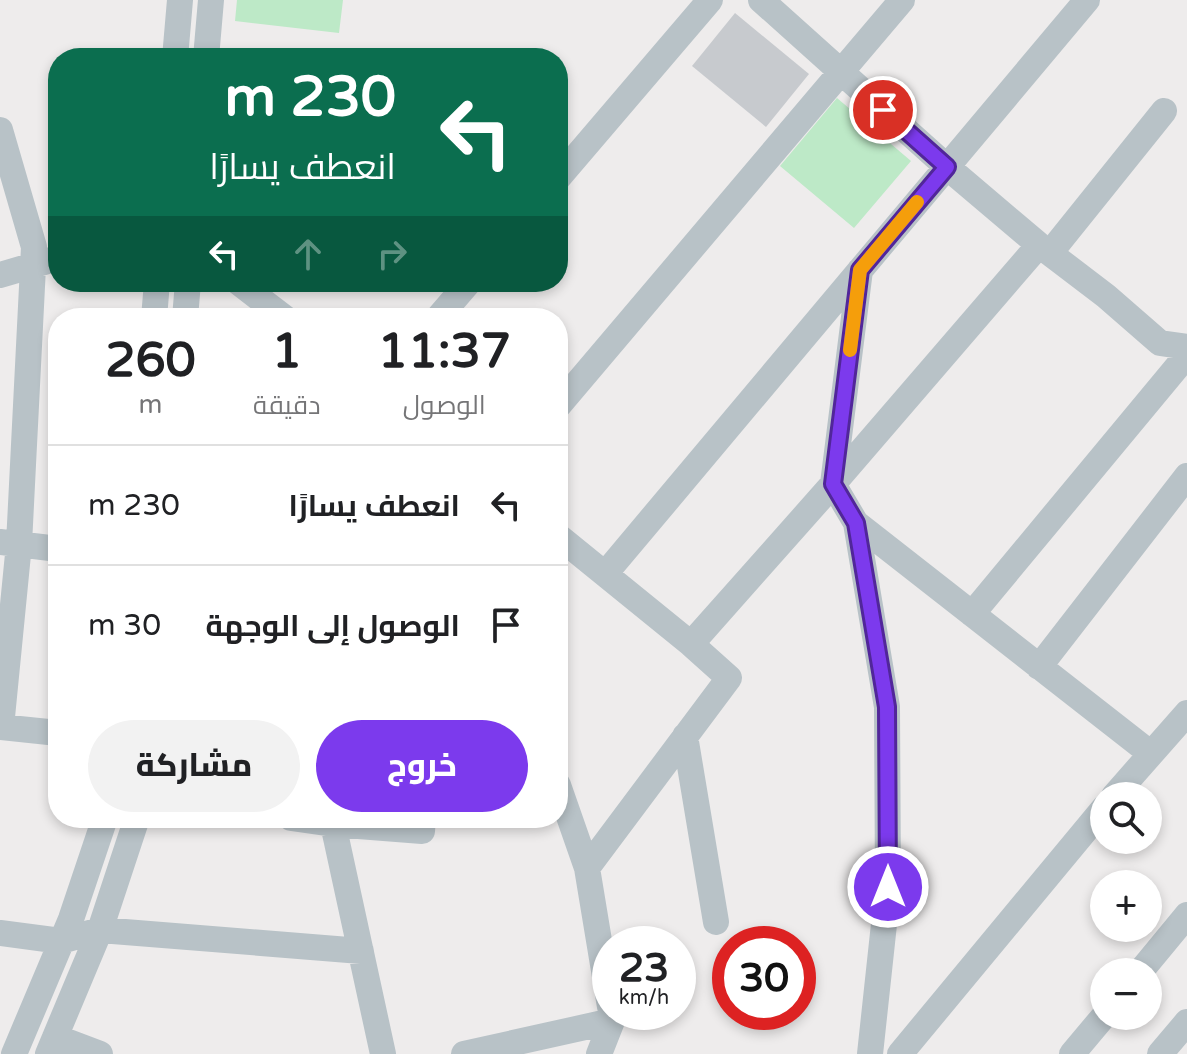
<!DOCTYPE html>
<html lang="ar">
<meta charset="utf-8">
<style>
:root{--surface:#fff;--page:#f2f2f2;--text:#202124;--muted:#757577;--line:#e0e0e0;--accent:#7c3aed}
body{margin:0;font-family:"Varela Round",Cairo,sans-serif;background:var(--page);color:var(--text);direction:rtl;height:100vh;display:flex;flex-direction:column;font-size:30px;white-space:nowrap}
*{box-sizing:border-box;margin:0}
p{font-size:26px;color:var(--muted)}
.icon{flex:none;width:44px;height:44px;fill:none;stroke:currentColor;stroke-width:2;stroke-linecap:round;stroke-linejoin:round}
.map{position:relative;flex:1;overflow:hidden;direction:ltr}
.sheet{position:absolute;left:48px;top:308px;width:520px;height:520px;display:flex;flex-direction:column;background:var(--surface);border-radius:32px;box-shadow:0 4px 12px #0003;direction:rtl}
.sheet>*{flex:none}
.top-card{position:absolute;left:48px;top:48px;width:520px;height:244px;border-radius:32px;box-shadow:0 4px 12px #0003;direction:rtl;background:#0b6e4f;color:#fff;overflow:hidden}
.fabs{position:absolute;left:1090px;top:782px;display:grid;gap:16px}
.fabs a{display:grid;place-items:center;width:72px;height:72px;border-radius:50%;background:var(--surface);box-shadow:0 4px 12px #0003;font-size:40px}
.speed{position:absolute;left:592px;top:926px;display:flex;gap:16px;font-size:40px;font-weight:700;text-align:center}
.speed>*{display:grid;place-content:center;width:104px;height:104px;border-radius:50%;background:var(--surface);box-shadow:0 4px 12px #0003;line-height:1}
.speed small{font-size:20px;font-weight:400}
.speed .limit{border:12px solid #d22;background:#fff;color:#111}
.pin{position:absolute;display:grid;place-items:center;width:68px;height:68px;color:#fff;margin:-34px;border:4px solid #fff;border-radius:50%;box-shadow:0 2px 8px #0007}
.me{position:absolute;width:88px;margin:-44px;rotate:0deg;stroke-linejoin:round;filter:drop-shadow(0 0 6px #0008)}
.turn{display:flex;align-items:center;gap:28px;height:168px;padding:0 40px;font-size:36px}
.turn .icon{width:104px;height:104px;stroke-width:2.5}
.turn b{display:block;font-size:56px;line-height:68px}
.lanes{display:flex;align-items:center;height:76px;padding:0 40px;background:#0003;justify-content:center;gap:40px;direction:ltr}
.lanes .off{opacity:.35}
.eta{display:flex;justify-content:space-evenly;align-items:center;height:136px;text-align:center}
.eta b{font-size:48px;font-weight:800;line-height:56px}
.button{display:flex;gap:16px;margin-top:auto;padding:16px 40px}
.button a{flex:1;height:92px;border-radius:48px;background:var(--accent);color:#fff;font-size:32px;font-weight:800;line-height:92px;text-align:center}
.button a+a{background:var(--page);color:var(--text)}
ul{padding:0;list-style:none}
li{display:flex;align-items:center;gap:24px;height:120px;padding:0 40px;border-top:2px solid var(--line)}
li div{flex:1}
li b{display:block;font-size:30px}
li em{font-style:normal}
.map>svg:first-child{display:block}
.green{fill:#bde9c7}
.building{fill:#c7cace}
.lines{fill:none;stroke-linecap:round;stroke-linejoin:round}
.minor{stroke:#b8c2c7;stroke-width:26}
.route-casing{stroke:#51269a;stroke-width:20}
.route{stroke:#7c3aed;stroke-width:14}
.slow{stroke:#f59e0b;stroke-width:14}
</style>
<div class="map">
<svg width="1187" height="1054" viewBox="0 0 1187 1054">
<rect width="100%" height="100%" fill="#eeecec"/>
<path class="green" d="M237,0H343L339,33L235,21Z
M837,98L911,161L854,228L780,166Z"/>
<path class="building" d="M735,13L809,74L766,127L692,66Z"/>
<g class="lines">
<path class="minor" d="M761,0L947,167L1039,245L1106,296L1160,343L1187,347
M175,58L180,0
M206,58L211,0
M0,130L34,247L19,544L1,727
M558,178L710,0
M1050,253L1164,111
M860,270L833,484L856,523L1150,753
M0,275L58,258
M238,282L285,318
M154,318L157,282
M185,318L188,282
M438,318L469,282
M558,406L902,0
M856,523L887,707L888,887L870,1054
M558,536L691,644L729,678L587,868
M0,542L58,549
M605,574L1087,0
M972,614L1187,355
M691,644L833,484L1039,245
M1039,667L1187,476
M0,727L58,733
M685,736L716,922
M558,785L587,868L610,1007
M1114,796L1187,713
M291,818L333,824L422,831L423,818
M333,824L383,1054
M0,933L61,941L100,930L361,951
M1140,972L1187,915
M55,1037L100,1054
M14,1054L71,919L105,818
M48,1054L100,930L137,818
M464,1054L612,1021
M599,1054L612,1021L611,1012
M900,1054L1104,808
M1072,1054L1104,1016
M1160,1054L1187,1022"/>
</g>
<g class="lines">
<defs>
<path id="route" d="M883,110L947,167L860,270L833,484L856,523L887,707L888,887"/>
</defs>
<use href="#route" class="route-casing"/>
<use href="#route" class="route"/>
<path class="slow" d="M850,350L860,270L917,202"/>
</g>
</svg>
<div class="fabs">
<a><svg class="icon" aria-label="search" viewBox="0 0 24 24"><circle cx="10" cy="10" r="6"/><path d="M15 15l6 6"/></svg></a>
<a>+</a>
<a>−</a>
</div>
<div class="speed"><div>23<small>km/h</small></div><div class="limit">30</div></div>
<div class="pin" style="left:883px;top:110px;background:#d93025"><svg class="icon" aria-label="arrive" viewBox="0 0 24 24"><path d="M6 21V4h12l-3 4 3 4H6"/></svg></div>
<svg class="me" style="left:888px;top:887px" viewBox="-20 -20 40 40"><circle r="17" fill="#7c3aed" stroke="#fff" stroke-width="3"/><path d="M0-11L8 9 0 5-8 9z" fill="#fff"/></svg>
<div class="top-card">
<div class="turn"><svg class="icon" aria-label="left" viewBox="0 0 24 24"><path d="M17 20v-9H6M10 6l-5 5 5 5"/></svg><div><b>230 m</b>انعطف يسارًا</div></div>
<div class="lanes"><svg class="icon" aria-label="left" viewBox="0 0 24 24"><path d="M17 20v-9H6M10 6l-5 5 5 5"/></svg><svg class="icon off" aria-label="ahead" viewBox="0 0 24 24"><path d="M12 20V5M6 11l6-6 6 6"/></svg><svg class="icon off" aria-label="right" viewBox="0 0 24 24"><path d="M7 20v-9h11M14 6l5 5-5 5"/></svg></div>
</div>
<section class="sheet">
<div class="eta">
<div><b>11:37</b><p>الوصول</p></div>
<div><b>1</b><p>دقيقة</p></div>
<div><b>260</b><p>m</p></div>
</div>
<ul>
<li><svg class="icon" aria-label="left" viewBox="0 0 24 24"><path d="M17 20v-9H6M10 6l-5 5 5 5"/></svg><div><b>انعطف يسارًا</b></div><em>230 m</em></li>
<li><svg class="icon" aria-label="arrive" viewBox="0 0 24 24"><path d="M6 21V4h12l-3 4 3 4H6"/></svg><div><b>الوصول إلى الوجهة</b></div><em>30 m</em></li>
</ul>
<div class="button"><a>خروج</a><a>مشاركة</a></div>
</section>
</div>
